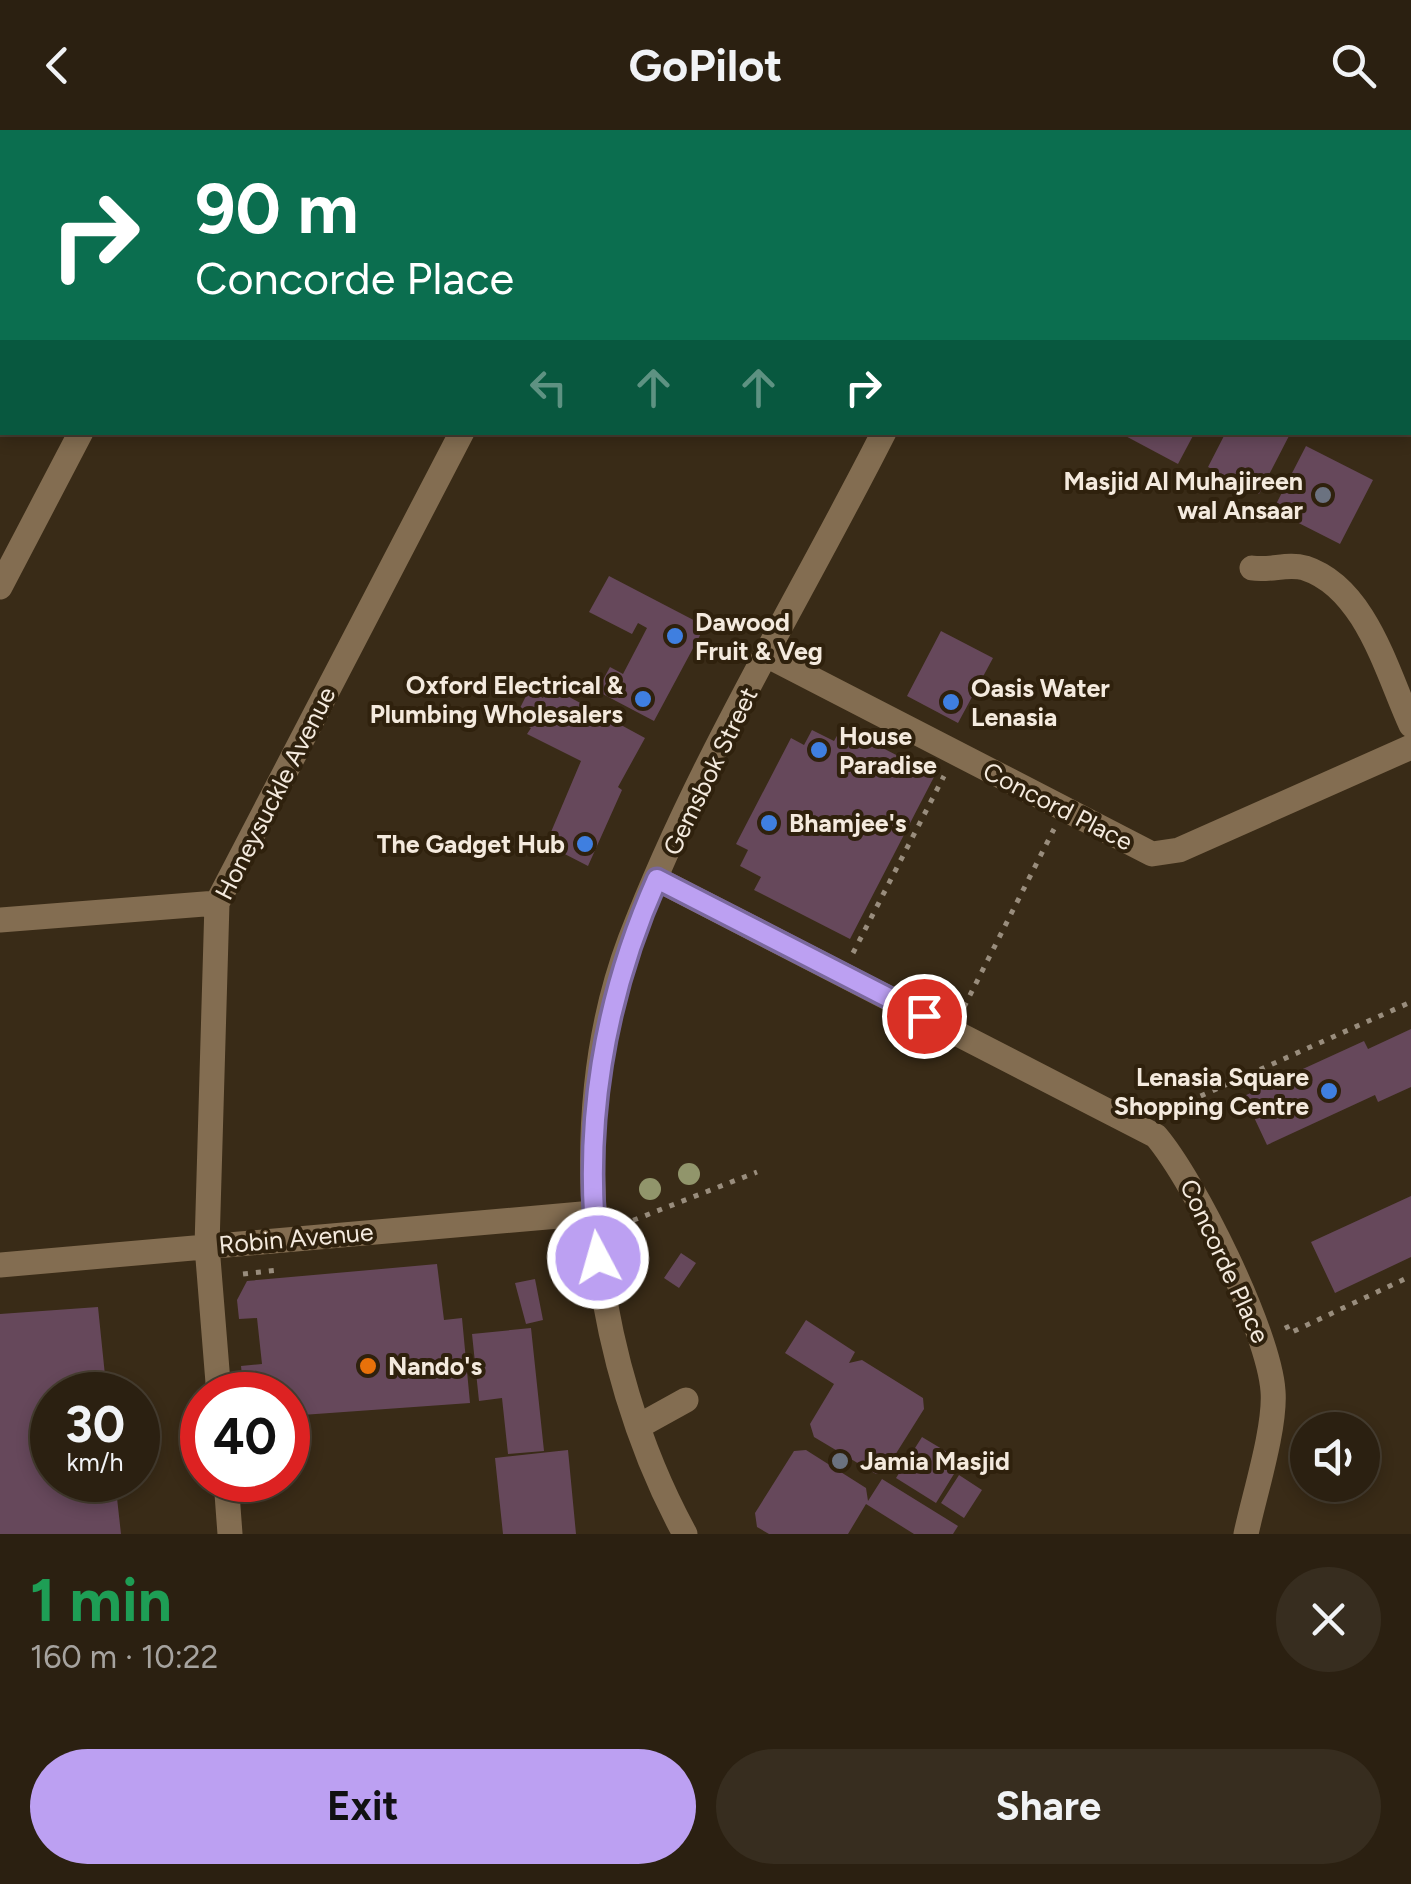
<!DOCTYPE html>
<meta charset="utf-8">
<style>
:root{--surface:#2b2011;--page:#372d1f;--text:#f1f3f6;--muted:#a6a39f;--line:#473e31;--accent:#bca0f2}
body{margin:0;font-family:Figtree,sans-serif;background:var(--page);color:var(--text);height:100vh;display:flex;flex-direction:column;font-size:38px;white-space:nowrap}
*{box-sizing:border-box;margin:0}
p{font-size:32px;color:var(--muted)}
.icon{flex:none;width:55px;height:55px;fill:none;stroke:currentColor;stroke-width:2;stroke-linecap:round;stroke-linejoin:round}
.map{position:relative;height:1404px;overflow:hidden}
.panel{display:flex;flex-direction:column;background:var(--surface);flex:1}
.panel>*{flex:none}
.hud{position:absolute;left:0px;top:0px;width:1412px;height:305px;box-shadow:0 5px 15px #0003,0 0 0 2px var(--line);background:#0b6e4f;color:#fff;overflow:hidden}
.controls{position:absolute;left:1290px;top:1282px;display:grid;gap:20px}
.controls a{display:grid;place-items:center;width:90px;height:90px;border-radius:50%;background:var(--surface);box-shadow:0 5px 15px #0003,0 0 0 2px var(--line);font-size:50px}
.speed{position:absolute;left:30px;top:1242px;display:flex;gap:20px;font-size:50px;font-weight:700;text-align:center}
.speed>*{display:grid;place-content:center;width:130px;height:130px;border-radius:50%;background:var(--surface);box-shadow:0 5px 15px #0003,0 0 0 2px var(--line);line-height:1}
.speed small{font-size:25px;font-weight:400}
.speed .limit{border:15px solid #d22;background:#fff;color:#111}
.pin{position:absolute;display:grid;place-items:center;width:85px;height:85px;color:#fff;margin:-42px;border:5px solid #fff;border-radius:50%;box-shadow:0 2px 10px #0007}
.me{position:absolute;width:110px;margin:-55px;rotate:354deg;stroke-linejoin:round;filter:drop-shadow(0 0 8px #0008)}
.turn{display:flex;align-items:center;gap:35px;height:210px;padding:0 30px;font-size:45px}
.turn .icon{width:130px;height:130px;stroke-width:2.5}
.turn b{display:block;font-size:70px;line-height:85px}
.lanes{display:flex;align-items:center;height:95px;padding:0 30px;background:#0003;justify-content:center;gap:50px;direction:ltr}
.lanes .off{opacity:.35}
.round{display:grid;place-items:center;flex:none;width:105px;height:105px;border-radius:52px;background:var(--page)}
.head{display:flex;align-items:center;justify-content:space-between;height:170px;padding:0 30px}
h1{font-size:60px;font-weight:700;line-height:75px;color:#1e9e55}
.action{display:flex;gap:20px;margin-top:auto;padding:20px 30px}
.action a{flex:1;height:115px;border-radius:60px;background:var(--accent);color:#111;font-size:40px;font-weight:700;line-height:115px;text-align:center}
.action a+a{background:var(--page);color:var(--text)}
header{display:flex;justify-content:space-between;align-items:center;height:130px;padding:0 30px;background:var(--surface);font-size:45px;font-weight:700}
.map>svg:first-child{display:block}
.building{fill:#66485b}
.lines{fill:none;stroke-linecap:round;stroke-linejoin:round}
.path{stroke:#998d7d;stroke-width:5;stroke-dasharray:5 8;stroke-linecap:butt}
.minor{stroke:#836d51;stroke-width:25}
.tree{fill:#91956b}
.route-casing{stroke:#7a689d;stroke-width:25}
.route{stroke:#bca0f2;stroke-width:18}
.worship-dot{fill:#6b7280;stroke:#2f210d;stroke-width:4}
.shop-dot{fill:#3f7fe0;stroke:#2f210d;stroke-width:4}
.food-dot{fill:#e8710a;stroke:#2f210d;stroke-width:4}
.labels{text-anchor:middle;stroke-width:8;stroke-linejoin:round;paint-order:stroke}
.poi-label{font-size:25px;font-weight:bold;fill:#f4eade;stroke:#2f210d;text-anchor:start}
.street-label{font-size:25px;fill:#f4eade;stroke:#2f210d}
</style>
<header><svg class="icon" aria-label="back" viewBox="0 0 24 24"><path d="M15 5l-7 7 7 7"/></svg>GoPilot<svg class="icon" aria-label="search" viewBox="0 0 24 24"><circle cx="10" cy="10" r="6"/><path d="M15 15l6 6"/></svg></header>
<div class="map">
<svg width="1411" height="1404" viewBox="0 0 1411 1404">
<rect width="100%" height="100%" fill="#392b17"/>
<path class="building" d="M1118,302H1195L1178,334Z
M1226,302H1291L1259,364L1208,337Z
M1306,316L1373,350L1340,414L1273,380Z
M609,446L705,496L654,591L597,561L610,537L623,544L647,498L638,493L632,504L589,482Z
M941,501L993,528L958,593L907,566Z
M549,556L645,608L618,657L622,660L588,736L555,719L551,702L581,631L527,604L531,598L514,590L529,560L543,568Z
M842,597L935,645L850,809L754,760L761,747L740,736L748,720L736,714L791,608L804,615L812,600L834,611Z
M1411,899V957L1378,972L1375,965L1267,1015L1244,966L1364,911L1368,919Z
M1411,1066V1127L1335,1163L1311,1112Z
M681,1123L696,1133L679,1158L664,1148Z
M437,1134L444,1190L462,1188L470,1273L288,1286V1265H244L241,1236L262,1234L257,1188L239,1189L237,1170L247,1151Z
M535,1149L543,1190L526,1194L515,1153Z
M98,1177L107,1265H52V1350H115L121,1404H0V1184Z
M806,1190L855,1222L849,1233L862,1230L923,1268L924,1279L885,1341L876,1344L814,1307L810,1294L834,1254L785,1223Z
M531,1198L544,1321L508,1324L502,1268L479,1271L472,1204Z
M922,1307L962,1331L936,1373L896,1348Z
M568,1320L576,1404H503L495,1328Z
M806,1320L866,1358L868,1371L882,1349L958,1396L953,1404H914L866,1374L848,1404H769L757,1397L755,1383L794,1321Z
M959,1345L982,1360L964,1388L941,1373Z"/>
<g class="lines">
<path class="path" d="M853,823L944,646
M964,877L1054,699
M1165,982L1411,872
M621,1095L757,1042
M243,1144L278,1140
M1286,1195L1290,1203L1411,1146"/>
<path class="minor" d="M239,2L240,0
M620,2L622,0
M1037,2L1039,0
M1410,222H1411
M1252,438C1271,441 1287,433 1305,438C1366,458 1387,543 1411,595
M0,457L81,302
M768,526L1152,724L1179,720L1411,617
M657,749L1156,1006C1195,1052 1269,1202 1273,1261C1276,1297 1254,1366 1246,1404
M0,790L217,773
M0,1135L593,1083
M219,1265L207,1116L217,773L462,302
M639,1296L686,1270
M226,1350L230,1404
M685,1404C592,1234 561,994 630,810C697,634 799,470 884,302"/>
</g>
<g class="tree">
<circle cx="689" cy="1044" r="11"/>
<circle cx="650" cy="1059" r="11"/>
</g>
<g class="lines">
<defs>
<path id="route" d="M598,1128C582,997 604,868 657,749L924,886"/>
</defs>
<use href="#route" class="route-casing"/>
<use href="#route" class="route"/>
</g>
<g class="worship-dot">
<circle cx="1323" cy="365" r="10"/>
<circle cx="840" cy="1331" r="10"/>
</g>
<g class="shop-dot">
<circle cx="675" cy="506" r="10"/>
<circle cx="643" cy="569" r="10"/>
<circle cx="951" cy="572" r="10"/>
<circle cx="819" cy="620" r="10"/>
<circle cx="769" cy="693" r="10"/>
<circle cx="585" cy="714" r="10"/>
<circle cx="1329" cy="961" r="10"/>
</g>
<circle class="food-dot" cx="368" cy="1236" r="10"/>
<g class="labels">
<g class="poi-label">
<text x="1303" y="360" text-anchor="end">Masjid Al Muhajireen<tspan x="1303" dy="29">wal Ansaar</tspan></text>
<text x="695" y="501">Dawood<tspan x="695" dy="29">Fruit &amp; Veg</tspan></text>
<text x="623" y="564" text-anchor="end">Oxford Electrical &amp;<tspan x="623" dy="29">Plumbing Wholesalers</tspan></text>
<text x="971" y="567">Oasis Water<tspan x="971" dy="29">Lenasia</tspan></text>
<text x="839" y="615">House<tspan x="839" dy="29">Paradise</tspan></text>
<text x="789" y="702">Bhamjee's</text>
<text x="565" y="723" text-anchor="end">The Gadget Hub</text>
<text x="1309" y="956" text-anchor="end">Lenasia Square<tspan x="1309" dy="29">Shopping Centre</tspan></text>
<text x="388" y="1245">Nando's</text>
<text x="860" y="1340">Jamia Masjid</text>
</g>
<g class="street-label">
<text transform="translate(710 641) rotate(-64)" y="9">Gemsbok Street</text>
<text transform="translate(275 663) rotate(-63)" y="9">Honeysuckle Avenue</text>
<text transform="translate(1058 676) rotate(27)" y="9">Concord Place</text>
<text transform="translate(296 1108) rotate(-5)" y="9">Robin Avenue</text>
<text transform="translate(1225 1131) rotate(65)" y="9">Concorde Place</text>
</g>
</g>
</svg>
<div class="controls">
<a><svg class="icon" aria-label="sound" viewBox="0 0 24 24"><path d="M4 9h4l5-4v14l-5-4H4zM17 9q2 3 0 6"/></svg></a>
</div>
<div class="speed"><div>30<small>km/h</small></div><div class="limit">40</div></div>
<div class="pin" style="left:924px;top:886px;background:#d93025"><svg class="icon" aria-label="arrive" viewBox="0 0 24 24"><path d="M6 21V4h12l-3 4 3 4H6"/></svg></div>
<svg class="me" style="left:598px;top:1128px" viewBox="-20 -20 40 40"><circle r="17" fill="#bca0f2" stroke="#fff" stroke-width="3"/><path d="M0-11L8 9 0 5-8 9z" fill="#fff"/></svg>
<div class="hud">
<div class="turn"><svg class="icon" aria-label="right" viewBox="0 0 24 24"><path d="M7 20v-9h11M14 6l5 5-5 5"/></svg><div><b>90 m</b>Concorde Place</div></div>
<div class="lanes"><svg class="icon off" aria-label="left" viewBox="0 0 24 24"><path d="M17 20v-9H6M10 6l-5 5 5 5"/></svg><svg class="icon off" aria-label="ahead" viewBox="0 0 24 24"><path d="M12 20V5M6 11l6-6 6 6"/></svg><svg class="icon off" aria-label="ahead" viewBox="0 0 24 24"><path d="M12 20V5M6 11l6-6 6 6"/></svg><svg class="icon" aria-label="right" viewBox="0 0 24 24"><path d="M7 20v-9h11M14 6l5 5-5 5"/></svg></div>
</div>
</div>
<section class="panel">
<div class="head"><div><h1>1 min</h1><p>160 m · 10:22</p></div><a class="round"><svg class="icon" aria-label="close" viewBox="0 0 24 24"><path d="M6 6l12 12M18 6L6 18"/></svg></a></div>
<div class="action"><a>Exit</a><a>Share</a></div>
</section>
